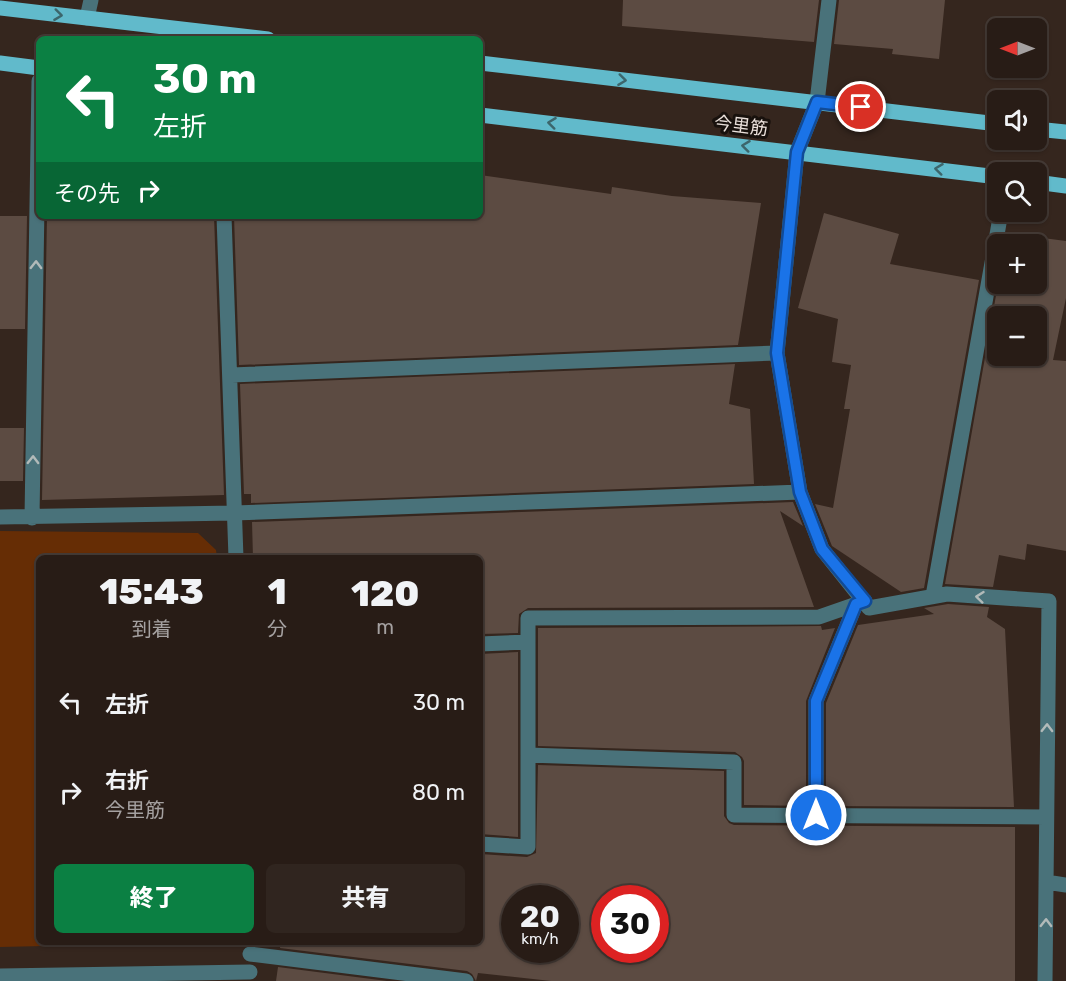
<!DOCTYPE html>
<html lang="ja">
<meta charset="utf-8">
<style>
:root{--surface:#281c16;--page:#30251f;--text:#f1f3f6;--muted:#a5a1a1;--line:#443a35;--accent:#0b8043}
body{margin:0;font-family:Rubik,"Noto Sans JP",sans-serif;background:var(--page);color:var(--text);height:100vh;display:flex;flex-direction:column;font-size:22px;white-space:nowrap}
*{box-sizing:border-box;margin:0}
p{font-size:20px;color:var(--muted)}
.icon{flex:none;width:33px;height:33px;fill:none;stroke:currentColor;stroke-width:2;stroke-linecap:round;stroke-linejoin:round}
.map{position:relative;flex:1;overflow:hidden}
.drawer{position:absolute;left:36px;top:555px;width:447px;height:390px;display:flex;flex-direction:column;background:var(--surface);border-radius:9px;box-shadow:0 2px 4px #0004,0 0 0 2px var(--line)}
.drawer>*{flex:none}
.top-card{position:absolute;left:36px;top:36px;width:447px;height:183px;border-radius:9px;box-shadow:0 2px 4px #0004,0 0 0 2px var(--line);background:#0b8043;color:#fff;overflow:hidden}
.needle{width:39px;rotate:270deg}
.controls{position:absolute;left:987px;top:18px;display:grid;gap:12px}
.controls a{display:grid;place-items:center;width:60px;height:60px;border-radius:9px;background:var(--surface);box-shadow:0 2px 4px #0004,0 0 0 2px var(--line);font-size:30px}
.speed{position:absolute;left:501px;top:885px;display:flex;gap:12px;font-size:30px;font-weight:700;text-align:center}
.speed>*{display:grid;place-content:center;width:78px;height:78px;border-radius:50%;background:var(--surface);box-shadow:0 2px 4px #0004,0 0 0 2px var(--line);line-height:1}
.speed small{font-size:15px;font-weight:400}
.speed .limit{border:9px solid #d22;background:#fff;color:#111}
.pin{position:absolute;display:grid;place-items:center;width:51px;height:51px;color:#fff;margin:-26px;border:3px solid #fff;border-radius:50%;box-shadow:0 2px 6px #0007}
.me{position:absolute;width:66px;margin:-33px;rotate:0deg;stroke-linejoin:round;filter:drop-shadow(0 0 4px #0008)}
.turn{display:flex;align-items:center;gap:21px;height:126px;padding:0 18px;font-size:27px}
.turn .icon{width:78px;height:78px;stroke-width:2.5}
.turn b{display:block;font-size:42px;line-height:51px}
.then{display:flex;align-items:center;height:57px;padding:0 18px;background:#0003;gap:12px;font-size:22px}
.eta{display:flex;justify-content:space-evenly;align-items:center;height:102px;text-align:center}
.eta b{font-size:36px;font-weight:800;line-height:42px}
.cta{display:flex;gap:12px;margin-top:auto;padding:12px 18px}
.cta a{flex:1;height:69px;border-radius:9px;background:var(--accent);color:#fff;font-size:24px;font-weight:800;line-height:69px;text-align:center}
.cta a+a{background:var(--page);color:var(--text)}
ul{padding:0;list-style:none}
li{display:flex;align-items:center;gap:18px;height:90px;padding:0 18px}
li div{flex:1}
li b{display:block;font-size:22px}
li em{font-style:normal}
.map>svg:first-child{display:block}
.green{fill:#662d05}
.building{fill:#5c4b42;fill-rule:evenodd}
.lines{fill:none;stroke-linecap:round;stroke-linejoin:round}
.minor{stroke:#49727a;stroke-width:15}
.major{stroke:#61bacb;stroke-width:15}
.oneway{stroke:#3c666c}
.oneway2{stroke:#b2bab9}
.route-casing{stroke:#114b97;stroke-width:15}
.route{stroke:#1a73e8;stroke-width:10}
.labels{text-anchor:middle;stroke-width:6;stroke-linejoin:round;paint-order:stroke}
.street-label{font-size:18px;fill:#eae0db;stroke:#18110d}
</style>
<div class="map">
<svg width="1066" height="981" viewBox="0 0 1066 981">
<rect width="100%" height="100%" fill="#35261e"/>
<path class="green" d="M0,531L198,533L216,550L217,558H39V942H224L0,947Z"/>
<path class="building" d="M623,0H819L814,42L622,26Z
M839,0H945L939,59L892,54L893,49L834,44Z
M480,175L611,194L612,187L672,196L761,203L738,345L239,365L234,216H480Z
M824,213L899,234L890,264L979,280L924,588L901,592L832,546L815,504L833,508L850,409H844L851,365L832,362L838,319L798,308Z
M0,216H27L25,329H0Z
M47,216H214L224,495L42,500Z
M1012,234L1066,241V298L1053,360L1066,361V551L1027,544L1025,560L999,555L993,587L945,584L998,284H1036V244H1010ZM998,316H1036V356H998Z
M735,364L729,404L750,409L754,484L251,503V494H244L240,384Z
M0,428H24L23,481H0Z
M793,502L803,526L780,511L814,607L528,608L519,614L518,633L480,634V558H253L252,522Z
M948,604L989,607L987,617L1005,629L1014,807L826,806V703L858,625L934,614L924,608Z
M821,626L822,630L835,628L806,701V806L744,805V761L742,757L735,752L538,746V628Z
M518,652V837L480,834V654Z
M538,765L724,771V816L729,823L734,825L1015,827V981H551L478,973L476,981L472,974L467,971L280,948L281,942H480V854L527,857L536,853ZM514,898H566V950H514ZM604,898H656V950H604Z
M278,967L387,981H276Z"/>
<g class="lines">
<path class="minor" d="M829,0L817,102L797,152L777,353L800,492L822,549L869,608L947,594L1049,601L1045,981
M87,18L91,0
M224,216L236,558
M232,375L777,353
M0,517L234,513L800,492
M32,518L39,81
M933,596L1001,212
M480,644L528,642
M528,755L734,762V815L1046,817
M816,815V701L856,604
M480,844L528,847V618L819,617L865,601
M1046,882L1066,885
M250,954L466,981
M0,976L250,972"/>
<path class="major" d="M0,8L268,39
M0,63L39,68
M480,63L998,124
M480,115L998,177
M1036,129L1066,132
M1036,182L1066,186"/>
</g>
<defs><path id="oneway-chevron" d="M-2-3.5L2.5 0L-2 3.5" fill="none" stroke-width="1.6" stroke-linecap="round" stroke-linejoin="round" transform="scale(1.5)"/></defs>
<g class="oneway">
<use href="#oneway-chevron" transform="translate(58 15) rotate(7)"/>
<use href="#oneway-chevron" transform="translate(622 80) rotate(7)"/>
<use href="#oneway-chevron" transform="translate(552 123) rotate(-173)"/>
<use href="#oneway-chevron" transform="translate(746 146) rotate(-173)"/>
<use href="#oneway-chevron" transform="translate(939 169) rotate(-173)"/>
</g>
<g class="oneway2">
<use href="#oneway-chevron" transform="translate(36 265) rotate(-89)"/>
<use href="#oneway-chevron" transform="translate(33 460) rotate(-89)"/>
<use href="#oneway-chevron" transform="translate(980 597) rotate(-174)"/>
<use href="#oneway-chevron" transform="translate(1047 728) rotate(-89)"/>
<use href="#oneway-chevron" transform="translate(1046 923) rotate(-89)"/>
</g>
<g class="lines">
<defs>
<path id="route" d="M816,815V701L856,604L865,601L822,549L800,492L777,353L797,152L817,102L861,107"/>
</defs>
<use href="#route" class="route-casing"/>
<use href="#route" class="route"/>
</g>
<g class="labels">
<g class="street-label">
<text transform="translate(741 126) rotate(7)" y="6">今里筋</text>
</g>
</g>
</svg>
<div class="controls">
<a><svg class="needle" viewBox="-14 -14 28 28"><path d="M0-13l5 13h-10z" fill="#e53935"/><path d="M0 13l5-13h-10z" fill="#a5a1a1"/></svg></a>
<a><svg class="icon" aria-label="sound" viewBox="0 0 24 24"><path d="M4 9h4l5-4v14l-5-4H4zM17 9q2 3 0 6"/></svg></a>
<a><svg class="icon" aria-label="search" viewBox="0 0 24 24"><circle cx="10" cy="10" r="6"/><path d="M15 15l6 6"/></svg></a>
<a>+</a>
<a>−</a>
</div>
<div class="speed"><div>20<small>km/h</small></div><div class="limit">30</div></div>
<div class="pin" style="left:861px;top:107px;background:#d93025"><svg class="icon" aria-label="arrive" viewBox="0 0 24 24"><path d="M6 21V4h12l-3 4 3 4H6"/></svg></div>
<svg class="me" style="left:816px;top:815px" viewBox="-20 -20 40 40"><circle r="17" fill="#1a73e8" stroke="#fff" stroke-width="3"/><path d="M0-11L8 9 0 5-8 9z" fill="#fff"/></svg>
<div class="top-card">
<div class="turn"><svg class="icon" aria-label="left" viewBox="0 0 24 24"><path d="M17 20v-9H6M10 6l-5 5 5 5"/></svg><div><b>30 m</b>左折</div></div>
<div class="then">その先<svg class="icon" aria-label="right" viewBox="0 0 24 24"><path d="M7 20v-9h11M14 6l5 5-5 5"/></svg></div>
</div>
<section class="drawer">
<div class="eta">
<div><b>15:43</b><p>到着</p></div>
<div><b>1</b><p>分</p></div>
<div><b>120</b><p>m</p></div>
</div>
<ul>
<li><svg class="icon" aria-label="left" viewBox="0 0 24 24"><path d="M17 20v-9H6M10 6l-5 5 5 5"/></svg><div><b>左折</b></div><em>30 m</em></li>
<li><svg class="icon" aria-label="right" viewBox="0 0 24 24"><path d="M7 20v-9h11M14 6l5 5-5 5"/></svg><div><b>右折</b><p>今里筋</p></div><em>80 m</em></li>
</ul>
<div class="cta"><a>終了</a><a>共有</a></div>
</section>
</div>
